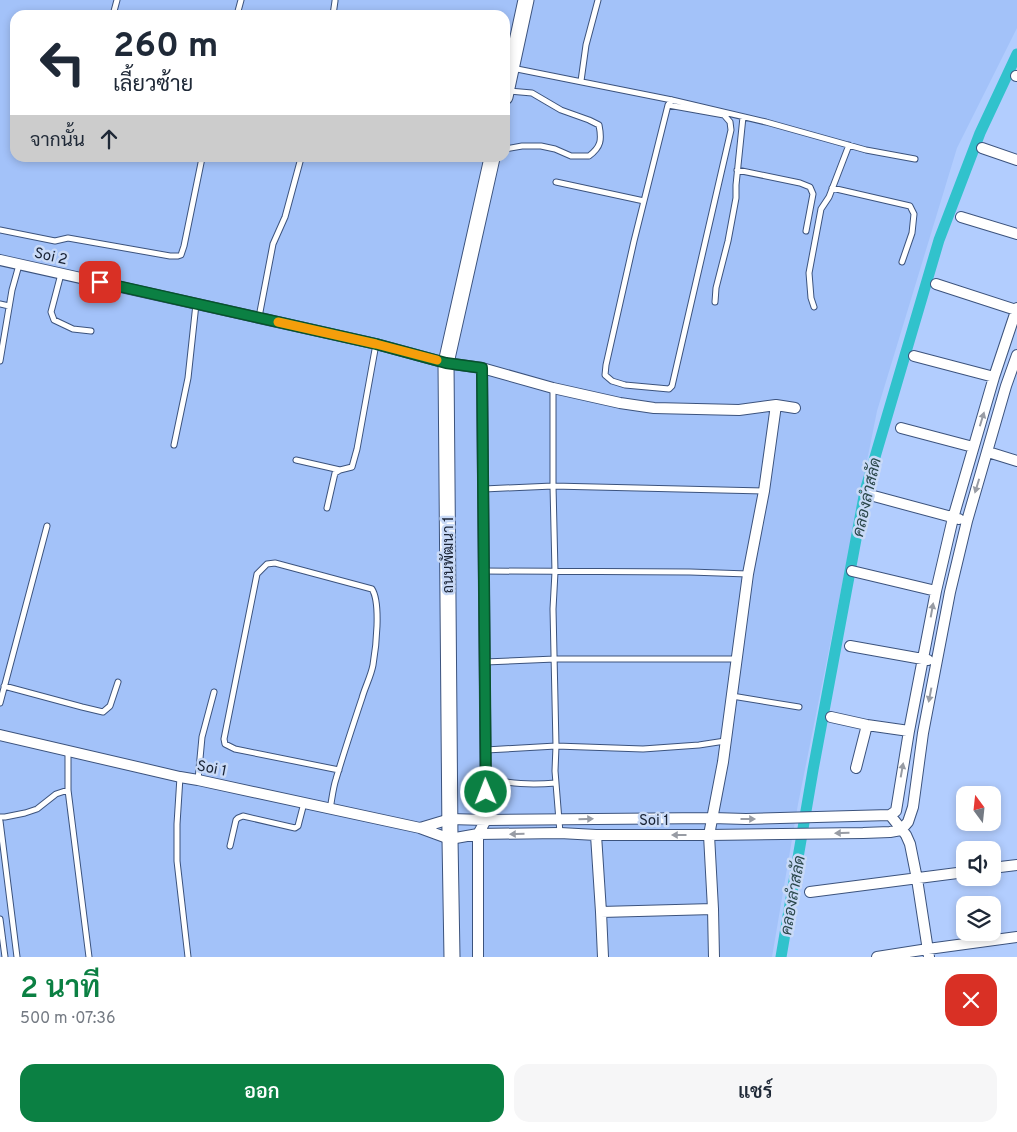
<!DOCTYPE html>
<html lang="th">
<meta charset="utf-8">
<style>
:root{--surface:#fff;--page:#f6f6f7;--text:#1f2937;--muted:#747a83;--accent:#0b8043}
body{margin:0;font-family:Overpass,Sarabun,sans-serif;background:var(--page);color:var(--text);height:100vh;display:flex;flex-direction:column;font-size:19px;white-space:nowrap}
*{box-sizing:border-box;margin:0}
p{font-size:16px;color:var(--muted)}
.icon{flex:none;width:28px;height:28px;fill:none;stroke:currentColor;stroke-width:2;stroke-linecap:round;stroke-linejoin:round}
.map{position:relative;height:957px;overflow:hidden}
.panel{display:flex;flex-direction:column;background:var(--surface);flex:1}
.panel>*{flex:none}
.top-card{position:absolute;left:10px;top:10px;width:500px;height:152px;border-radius:15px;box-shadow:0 2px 8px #0003;background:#fff;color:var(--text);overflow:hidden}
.needle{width:32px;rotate:345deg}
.fabs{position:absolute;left:956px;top:786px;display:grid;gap:10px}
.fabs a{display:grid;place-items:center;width:45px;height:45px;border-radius:10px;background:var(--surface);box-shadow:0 2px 8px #0003;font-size:25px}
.pin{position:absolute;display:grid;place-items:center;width:42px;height:42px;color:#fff;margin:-21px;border-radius:10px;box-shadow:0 2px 8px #0006}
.me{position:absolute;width:55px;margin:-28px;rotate:359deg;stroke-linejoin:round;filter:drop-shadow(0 0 4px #0008)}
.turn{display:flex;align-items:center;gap:18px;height:105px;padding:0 20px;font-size:22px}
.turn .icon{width:65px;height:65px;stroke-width:2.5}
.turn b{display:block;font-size:35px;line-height:42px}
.then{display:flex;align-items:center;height:48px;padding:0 20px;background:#0003;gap:10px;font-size:19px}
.round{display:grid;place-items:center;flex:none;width:52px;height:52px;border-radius:15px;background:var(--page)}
.headline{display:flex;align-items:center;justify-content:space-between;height:85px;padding:0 20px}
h1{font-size:30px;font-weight:600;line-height:38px;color:var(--accent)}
.action{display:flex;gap:10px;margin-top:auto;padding:10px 20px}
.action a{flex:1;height:58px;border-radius:15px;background:var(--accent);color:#fff;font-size:20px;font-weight:600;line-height:58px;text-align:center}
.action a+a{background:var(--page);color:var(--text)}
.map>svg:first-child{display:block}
.built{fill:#a3c2f9;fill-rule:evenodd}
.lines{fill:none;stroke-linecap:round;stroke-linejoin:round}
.canal{stroke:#31c2cc;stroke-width:11}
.lane-casing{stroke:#3c537d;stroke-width:7}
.street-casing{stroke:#3c537d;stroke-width:12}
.secondary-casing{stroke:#3c537d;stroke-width:17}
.lane{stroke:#fff;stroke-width:5}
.street{stroke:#fff;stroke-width:10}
.secondary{stroke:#fff;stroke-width:15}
.oneway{fill:#989ca4}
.route-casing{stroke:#07532c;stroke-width:12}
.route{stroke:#0b8043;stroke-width:9}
.slow{stroke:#f59e0b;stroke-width:9}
.labels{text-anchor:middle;stroke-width:5;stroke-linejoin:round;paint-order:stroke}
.street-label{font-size:15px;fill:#192335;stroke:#c9daf7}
.water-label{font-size:16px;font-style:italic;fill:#2b484b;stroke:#c9daf7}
</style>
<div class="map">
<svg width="1017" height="957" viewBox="0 0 1017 957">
<rect width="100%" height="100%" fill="#b2cdfe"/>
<path class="built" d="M0,0H1017V28L957,148L877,411L798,804L772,957H0ZM15,15H505V158H15Z"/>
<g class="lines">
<path class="canal" d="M781,957L813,770L865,491L939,240L980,133L1017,54"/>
<defs>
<path id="lane" d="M113,15L117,0
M237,15L241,0
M333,15L335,1
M512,68L672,100L766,122L866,150L915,159
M581,81L586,45L598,0
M668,105L724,115L730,122L731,130L672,386L669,389L625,385L612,381L605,375L606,365L634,241L668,105L672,100
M505,149L522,146H541L555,149L571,156H589C601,147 602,140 599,125L589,120L561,110L532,93L509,91
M737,170L800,183L810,187L813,194L806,231
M556,182L644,201
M832,188L910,206L914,214L912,233L902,262
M0,230L55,241L68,238L170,256H178L181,255L184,246L202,158
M61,274L51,312L54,320L73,329L91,331
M715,302L716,288L728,241L736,198V185L743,117
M0,304L9,306
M814,307L811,298L809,273L821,209L829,197L849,145
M259,317L273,244L285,217L301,158
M0,361L12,290L19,265
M553,388V486L555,572L553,609L556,746L555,771L560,833
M174,445L188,378L196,304
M296,460L340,470
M484,489L553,486L764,491
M327,508L335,473L340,470L352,467L357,449L376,344
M484,571L690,572L748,574
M485,662L555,659H736
M4,686L82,707L103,712L110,706L118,682
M732,696L799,707
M0,703L47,526
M486,750L556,746L643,749L699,745L725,741
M68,751V790L89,957
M180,777L177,824V861L188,957
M485,778C511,784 530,785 556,783
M198,780L202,737L214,692
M330,809C332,799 333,788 336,779C344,752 353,725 362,698C365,687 371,676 373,665C376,648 381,603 372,589L275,563L267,564L257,574L224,739L225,744L235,749L339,770
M0,817H5L25,813L37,809L56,794L68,790
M0,821L17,957
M230,846L236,820L238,818L243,816L295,828L298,826L304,803
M0,919L5,957"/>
<path id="street" d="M1016,76H1017
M982,148L1017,160
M961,217L1017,234
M0,260L376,344L446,363L482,368L553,388L620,403L654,408L739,410L776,405L795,408
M936,284L1016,310
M914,356L994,377
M901,428L973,447
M988,452L1017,461
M870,495L959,519
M852,571L936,591
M850,646L928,660
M831,717L867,725L909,731
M0,735L180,777L198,780L420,828L450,839L478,834L560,833L596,835H709L863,833L890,832L901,830L908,822L913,807L923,733L950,592L967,521L1006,386L1017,355
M856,768L867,725
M890,815L906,835L910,844L917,879L929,957
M420,828L450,819L486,820L712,818L746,819L890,815L896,811L909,731L936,591L953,518L994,377L1017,308
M596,835L601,912
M992,868L1017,865
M810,892L965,872
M478,957V834L486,820L482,368
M603,957L601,912L713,909
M714,957L713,909L709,835L723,762L748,574L764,491L776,405
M877,957L928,949L1017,937"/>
<path id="secondary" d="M505,97L526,0
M452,957L450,839L446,363L492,158"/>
</defs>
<use href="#lane" class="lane-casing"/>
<use href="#street" class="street-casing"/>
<use href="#secondary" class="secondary-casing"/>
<use href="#lane" class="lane"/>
<use href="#street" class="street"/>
<use href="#secondary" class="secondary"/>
</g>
<defs><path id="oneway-solid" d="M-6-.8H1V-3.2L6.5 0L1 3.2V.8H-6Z" transform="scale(1.25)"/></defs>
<g class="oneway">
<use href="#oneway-solid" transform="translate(982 419) rotate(-73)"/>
<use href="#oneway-solid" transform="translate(977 486) rotate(107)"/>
<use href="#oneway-solid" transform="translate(932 610) rotate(-80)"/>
<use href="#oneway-solid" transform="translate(930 695) rotate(101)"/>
<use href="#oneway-solid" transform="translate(902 770) rotate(-80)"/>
<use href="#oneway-solid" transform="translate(586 819) rotate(-1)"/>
<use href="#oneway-solid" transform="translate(748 819)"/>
<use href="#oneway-solid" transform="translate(842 833) rotate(179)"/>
<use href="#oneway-solid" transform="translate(517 834) rotate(179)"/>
<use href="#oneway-solid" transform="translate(679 835) rotate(180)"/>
</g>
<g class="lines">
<defs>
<path id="route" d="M100,282L376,344L446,363L482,368L486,792"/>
</defs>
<use href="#route" class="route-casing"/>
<use href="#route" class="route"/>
<path class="slow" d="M278,322L376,344L437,360"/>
</g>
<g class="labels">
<g class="street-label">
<text transform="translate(51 256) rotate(13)" y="5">Soi 2</text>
<text transform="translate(448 555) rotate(-90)" y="5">ถนนพัฒนา 1</text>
<text transform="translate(212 768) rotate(11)" y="5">Soi 1</text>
<text x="654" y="825">Soi 1</text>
</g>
<g class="water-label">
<text transform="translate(866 497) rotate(-77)" y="6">คลองลำสลัด</text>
<text transform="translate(792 895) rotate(-80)" y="6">คลองลำสลัด</text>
</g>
</g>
</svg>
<div class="fabs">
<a><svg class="needle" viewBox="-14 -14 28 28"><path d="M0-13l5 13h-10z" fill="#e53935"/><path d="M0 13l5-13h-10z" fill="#747a83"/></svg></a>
<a><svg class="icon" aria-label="sound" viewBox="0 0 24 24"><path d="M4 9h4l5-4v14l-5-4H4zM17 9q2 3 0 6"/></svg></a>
<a><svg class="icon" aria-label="layers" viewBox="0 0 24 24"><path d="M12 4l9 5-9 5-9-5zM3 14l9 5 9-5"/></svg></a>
</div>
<div class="pin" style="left:100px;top:282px;background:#d93025"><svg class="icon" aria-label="arrive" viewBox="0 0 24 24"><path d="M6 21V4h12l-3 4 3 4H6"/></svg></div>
<svg class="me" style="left:486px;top:792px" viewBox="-20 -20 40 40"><circle r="17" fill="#0b8043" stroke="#fff" stroke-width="3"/><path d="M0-11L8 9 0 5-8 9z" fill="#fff"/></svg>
<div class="top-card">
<div class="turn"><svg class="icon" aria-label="left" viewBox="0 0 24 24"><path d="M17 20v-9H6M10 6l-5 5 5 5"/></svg><div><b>260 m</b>เลี้ยวซ้าย</div></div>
<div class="then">จากนั้น<svg class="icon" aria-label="ahead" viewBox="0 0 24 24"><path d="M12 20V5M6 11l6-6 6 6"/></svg></div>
</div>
</div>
<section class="panel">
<div class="headline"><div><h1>2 นาที</h1><p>500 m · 07:36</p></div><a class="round" style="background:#d93025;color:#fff"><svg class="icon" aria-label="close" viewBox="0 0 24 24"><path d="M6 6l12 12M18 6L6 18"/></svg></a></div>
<div class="action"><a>ออก</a><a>แชร์</a></div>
</section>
